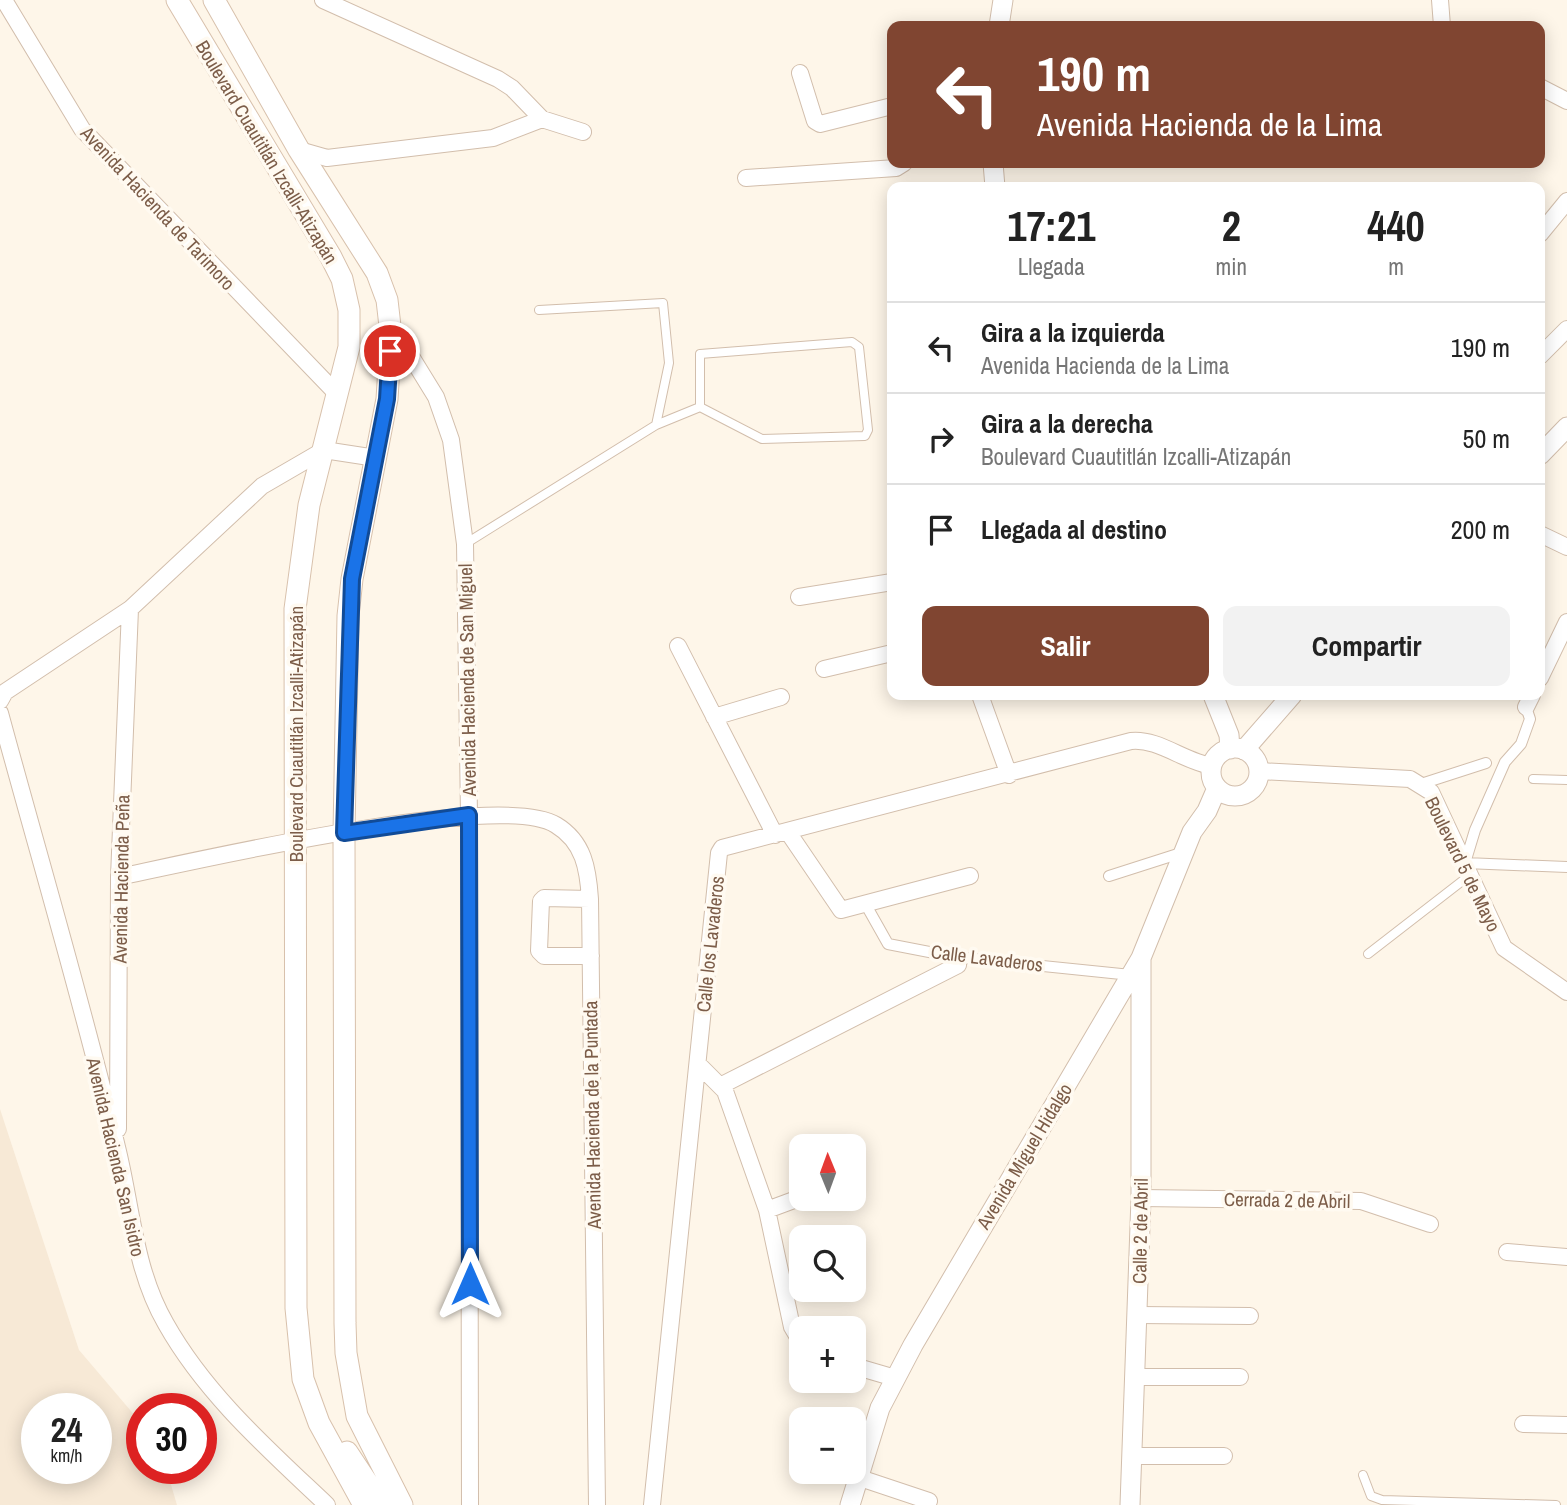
<!DOCTYPE html>
<html lang="es">
<meta charset="utf-8">
<style>
:root{--surface:#fff;--page:#f2f2f2;--text:#222;--muted:#767676;--line:#e0e0e0;--accent:#804531}
body{margin:0;font-family:"Archivo Narrow",sans-serif;background:var(--page);color:var(--text);height:100vh;display:flex;flex-direction:column;font-size:26px;white-space:nowrap}
*{box-sizing:border-box;margin:0}
p{font-size:23px;color:var(--muted)}
.icon{flex:none;width:38px;height:38px;fill:none;stroke:currentColor;stroke-width:2;stroke-linecap:round;stroke-linejoin:round}
.map{position:relative;flex:1;overflow:hidden}
.drawer{position:absolute;left:887px;top:182px;width:658px;height:518px;display:flex;flex-direction:column;background:var(--surface);border-radius:14px;box-shadow:0 4px 18px #0003}
.drawer>*{flex:none}
.guide{position:absolute;left:887px;top:21px;width:658px;height:147px;border-radius:14px;box-shadow:0 4px 18px #0003;background:#804531;color:#fff;overflow:hidden}
.needle{width:46px;rotate:359deg}
.tools{position:absolute;left:789px;top:1134px;display:grid;gap:14px}
.tools a{display:grid;place-items:center;width:77px;height:77px;border-radius:14px;background:var(--surface);box-shadow:0 4px 18px #0003;font-size:35px}
.speed{position:absolute;left:21px;top:1393px;display:flex;gap:14px;font-size:35px;font-weight:700;text-align:center}
.speed>*{display:grid;place-content:center;width:91px;height:91px;border-radius:50%;background:var(--surface);box-shadow:0 4px 18px #0003;line-height:1}
.speed small{font-size:18px;font-weight:400}
.speed .limit{border:10px solid #d22;background:#fff;color:#111}
.pin{position:absolute;display:grid;place-items:center;width:60px;height:60px;color:#fff;margin:-30px;border:4px solid #fff;border-radius:50%;box-shadow:0 2px 7px #0007}
.me{position:absolute;width:77px;margin:-38px;rotate:0deg;stroke-linejoin:round;filter:drop-shadow(0 0 5px #0008)}
.turn{display:flex;align-items:center;gap:24px;height:147px;padding:0 35px;font-size:32px}
.turn .icon{width:91px;height:91px;stroke-width:2.5}
.turn b{display:block;font-size:49px;line-height:60px}
.eta{display:flex;justify-content:space-evenly;align-items:center;height:119px;text-align:center}
.eta b{font-size:42px;font-weight:700;line-height:49px}
.action{display:flex;gap:14px;margin-top:auto;padding:14px 35px}
.action a{flex:1;height:80px;border-radius:14px;background:var(--accent);color:#fff;font-size:28px;font-weight:700;line-height:80px;text-align:center}
.action a+a{background:var(--page);color:var(--text)}
ul{padding:0;list-style:none}
li{display:flex;align-items:center;gap:21px;height:91px;padding:0 35px;border-top:2px solid var(--line)}
li div{flex:1}
li b{display:block;font-size:26px}
li em{font-style:normal}
.map>svg:first-child{display:block}
.residential{fill:#f7e9d6;fill-rule:evenodd}
.lines{fill:none;stroke-linecap:round;stroke-linejoin:round}
.service-casing{stroke:#d2beac;stroke-width:10}
.pedestrian-casing{stroke:#d2beac;stroke-width:12}
.minor-casing{stroke:#d2beac;stroke-width:18}
.tertiary-casing{stroke:#d2beac;stroke-width:21}
.secondary-casing{stroke:#d8c1ac;stroke-width:23}
.service{stroke:#fff;stroke-width:8}
.pedestrian{stroke:#fff;stroke-width:10}
.minor{stroke:#fff;stroke-width:16}
.tertiary{stroke:#fff;stroke-width:19}
.secondary{stroke:#fff;stroke-width:21}
.route-casing{stroke:#114b97;stroke-width:18}
.route{stroke:#1a73e8;stroke-width:12}
.labels{text-anchor:middle;stroke-width:7;stroke-linejoin:round;paint-order:stroke}
.street-label{font-size:19px;fill:#7c5d49;stroke:#fffaf1}
</style>
<div class="map">
<svg width="1567" height="1505" viewBox="0 0 1567 1505">
<rect width="100%" height="100%" fill="#fef6e9"/>
<path class="residential" d="M0,1109L79,1350L142,1424V1468H166L177,1505H0ZM37,1409H96V1468H37Z"/>
<g class="lines">
<defs>
<path id="service" d="M539,310L663,303L669,363L656,425
M465,544L656,425L700,407L762,439L865,436L868,430L859,347L852,342L700,354V407
M1533,779L1567,780
M1368,954L1470,875
M1363,1475L1371,1496L1382,1500L1556,1505"/>
<path id="pedestrian" d="M1526,707L1530,719L1521,744L1505,762L1475,830L1465,863L1567,867
M1421,784L1486,763
M1109,876L1184,852
M866,905L888,944L955,957L1131,975"/>
<path id="minor" d="M4,0L82,129L338,395
M323,0L498,79L512,88L542,119L583,132
M1440,0L1442,26
M800,73L815,121L820,124L892,106
M1540,87L1567,101
M299,150L327,158L493,138L542,119
M746,178L896,168L904,163
M1540,234L1567,201
M391,335L412,358L436,397L451,440L465,544L469,815L470,1505
M1540,356L1567,329
M1540,534L1567,547
M799,597L892,582
M678,646L775,835
M824,669L892,653
M1540,678L1567,622
M980,695L1009,775
M0,701L5,692L130,609L262,486L324,450L376,458
M1526,707L1532,695
M0,713C39,857 82,1001 117,1147C132,1207 134,1269 166,1324C206,1395 269,1450 327,1505
M714,717L781,697
M1259,771L1410,779L1431,792L1504,948L1567,992
M788,832L841,910L970,876
M119,877C195,861 500,790 556,825C584,842 588,869 590,899L597,1505
M590,899L544,898L541,901L539,951L544,956H591
M698,1064L725,1091L767,1210L792,1327L802,1344
M722,1085L958,965
M118,1129L119,877L130,609
M1141,1198L1361,1201L1430,1224
M767,1210L802,1197
M1507,1252L1567,1257
M1138,1315L1250,1316
M854,1366L895,1378
M1135,1377H1240
M1523,1424L1567,1425
M1132,1456H1224
M857,1477L929,1501
M652,1505L719,853L722,848L1131,741C1158,738 1185,762 1212,766"/>
<path id="tertiary" d="M999,26L1003,0
M993,163L995,187
M1540,455L1567,427
M1213,695L1229,735L1230,749
M1211 772a24 24 0 1 1 48 0a24 24 0 1 1-48 0Z
M1244,750L1292,695
M850,1505L880,1408L913,1345L1141,958L1192,832L1207,811L1217,788
M1130,1505L1141,1198V960"/>
<path id="secondary" d="M177,0L331,257L342,279L349,310V347L309,505L295,609L296,1308L303,1379L319,1423L364,1505
M214,0L299,150L377,273L387,300L391,335L387,399L352,579L348,616L344,833L345,1323L346,1353L357,1416L402,1505
M347,1452L382,1505"/>
</defs>
<use href="#service" class="service-casing"/>
<use href="#pedestrian" class="pedestrian-casing"/>
<use href="#minor" class="minor-casing"/>
<use href="#tertiary" class="tertiary-casing"/>
<use href="#secondary" class="secondary-casing"/>
<use href="#service" class="service"/>
<use href="#pedestrian" class="pedestrian"/>
<use href="#minor" class="minor"/>
<use href="#tertiary" class="tertiary"/>
<use href="#secondary" class="secondary"/>
</g>
<g class="lines">
<defs>
<path id="route" d="M390,351L387,399L352,579L344,833L469,815L470,1284"/>
</defs>
<use href="#route" class="route-casing"/>
<use href="#route" class="route"/>
</g>
<g class="labels">
<g class="street-label">
<text transform="translate(267 152) rotate(59)" y="7">Boulevard Cuautitlán Izcalli-Atizapán</text>
<text transform="translate(158 208) rotate(47)" y="7">Avenida Hacienda de Tarimoro</text>
<text transform="translate(467 680) rotate(-91)" y="7">Avenida Hacienda de San Miguel</text>
<text transform="translate(296 734) rotate(-90)" y="7">Boulevard Cuautitlán Izcalli-Atizapán</text>
<text transform="translate(1463 864) rotate(64)" y="7">Boulevard 5 de Mayo</text>
<text transform="translate(121 879) rotate(-89)" y="7">Avenida Hacienda Peña</text>
<text transform="translate(710 944) rotate(-84)" y="7">Calle los Lavaderos</text>
<text transform="translate(987 958) rotate(7)" y="7">Calle Lavaderos</text>
<text transform="translate(592 1115) rotate(-91)" y="7">Avenida Hacienda de la Puntada</text>
<text transform="translate(1024 1156) rotate(-59)" y="7">Avenida Miguel Hidalgo</text>
<text transform="translate(116 1157) rotate(77)" y="7">Avenida Hacienda San Isidro</text>
<text transform="translate(1287 1200) rotate(1)" y="7">Cerrada 2 de Abril</text>
<text transform="translate(1140 1231) rotate(-89)" y="7">Calle 2 de Abril</text>
</g>
</g>
</svg>
<div class="tools">
<a><svg class="needle" viewBox="-14 -14 28 28"><path d="M0-13l5 13h-10z" fill="#e53935"/><path d="M0 13l5-13h-10z" fill="#767676"/></svg></a>
<a><svg class="icon" aria-label="search" viewBox="0 0 24 24"><circle cx="10" cy="10" r="6"/><path d="M15 15l6 6"/></svg></a>
<a>+</a>
<a>−</a>
</div>
<div class="speed"><div>24<small>km/h</small></div><div class="limit">30</div></div>
<div class="pin" style="left:390px;top:351px;background:#d93025"><svg class="icon" aria-label="arrive" viewBox="0 0 24 24"><path d="M6 21V4h12l-3 4 3 4H6"/></svg></div>
<svg class="me" style="left:470px;top:1284px" viewBox="-20 -20 40 40"><path d="M0-17L14 15 0 8-14 15z" fill="#1a73e8" stroke="#fff" stroke-width="4"/></svg>
<div class="guide">
<div class="turn"><svg class="icon" aria-label="left" viewBox="0 0 24 24"><path d="M17 20v-9H6M10 6l-5 5 5 5"/></svg><div><b>190 m</b>Avenida Hacienda de la Lima</div></div>
</div>
<section class="drawer">
<div class="eta">
<div><b>17:21</b><p>Llegada</p></div>
<div><b>2</b><p>min</p></div>
<div><b>440</b><p>m</p></div>
</div>
<ul>
<li><svg class="icon" aria-label="left" viewBox="0 0 24 24"><path d="M17 20v-9H6M10 6l-5 5 5 5"/></svg><div><b>Gira a la izquierda</b><p>Avenida Hacienda de la Lima</p></div><em>190 m</em></li>
<li><svg class="icon" aria-label="right" viewBox="0 0 24 24"><path d="M7 20v-9h11M14 6l5 5-5 5"/></svg><div><b>Gira a la derecha</b><p>Boulevard Cuautitlán Izcalli-Atizapán</p></div><em>50 m</em></li>
<li><svg class="icon" aria-label="arrive" viewBox="0 0 24 24"><path d="M6 21V4h12l-3 4 3 4H6"/></svg><div><b>Llegada al destino</b></div><em>200 m</em></li>
</ul>
<div class="action"><a>Salir</a><a>Compartir</a></div>
</section>
</div>
